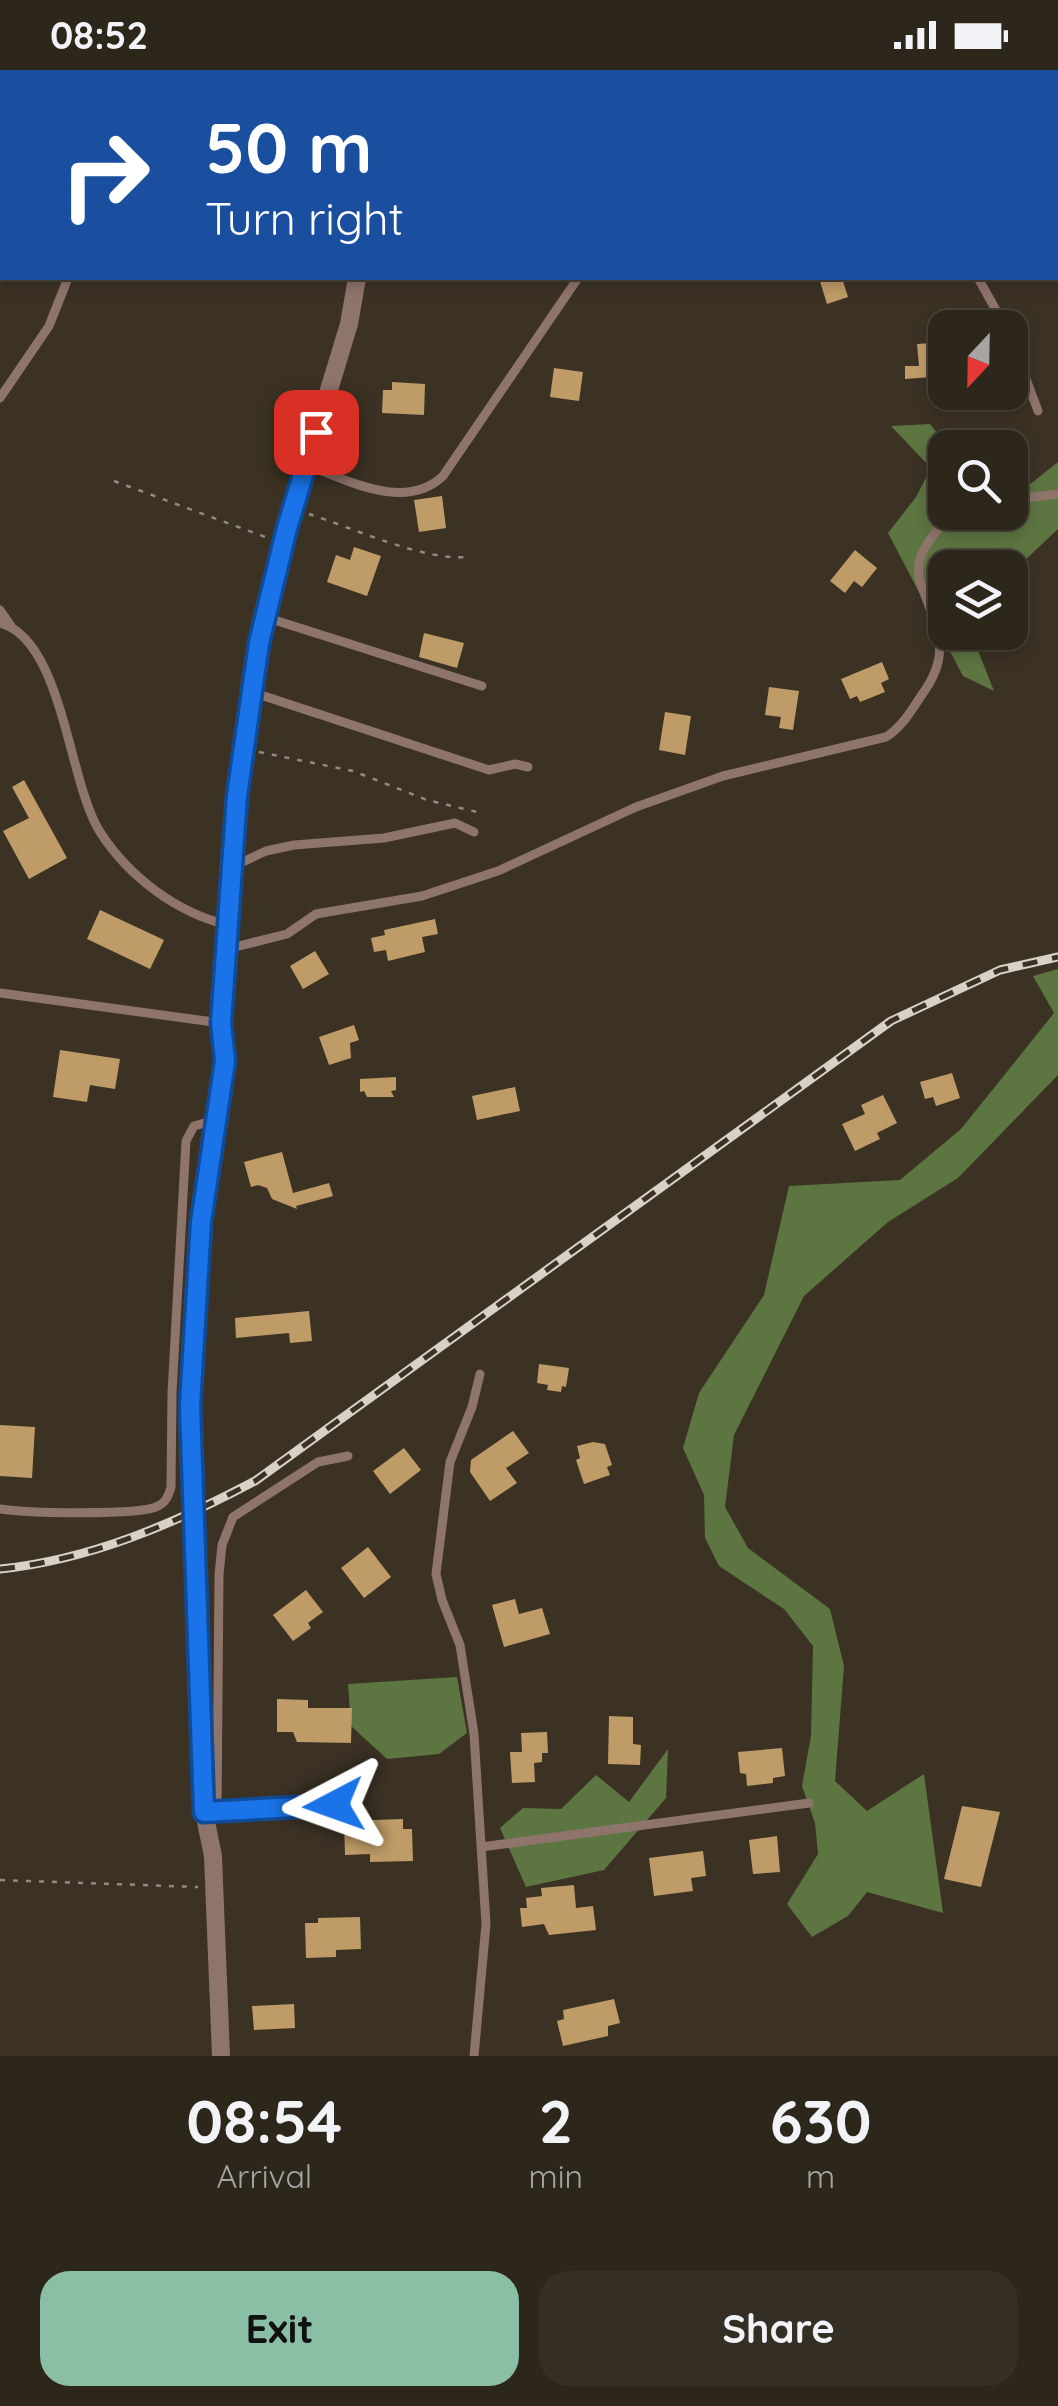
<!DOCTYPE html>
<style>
:root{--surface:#2c261b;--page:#342e24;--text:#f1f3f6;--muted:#a6a5a3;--line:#48433a;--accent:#8abfa5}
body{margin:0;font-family:Quicksand,sans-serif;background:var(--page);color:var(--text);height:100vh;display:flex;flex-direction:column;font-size:38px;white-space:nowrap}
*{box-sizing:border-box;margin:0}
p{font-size:32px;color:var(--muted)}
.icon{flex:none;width:55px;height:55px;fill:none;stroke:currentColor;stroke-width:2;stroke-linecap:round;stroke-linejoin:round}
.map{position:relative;height:1986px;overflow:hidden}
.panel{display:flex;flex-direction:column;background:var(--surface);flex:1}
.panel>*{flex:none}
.top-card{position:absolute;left:0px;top:0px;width:1060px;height:210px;box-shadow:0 5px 15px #0003,0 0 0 2px var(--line);background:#1a4fa0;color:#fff;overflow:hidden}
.needle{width:65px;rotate:202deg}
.controls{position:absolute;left:928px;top:240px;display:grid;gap:20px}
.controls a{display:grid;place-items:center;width:100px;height:100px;border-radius:20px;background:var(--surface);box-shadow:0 5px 15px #0003,0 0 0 2px var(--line);font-size:50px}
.pin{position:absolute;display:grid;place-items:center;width:85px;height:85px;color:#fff;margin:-42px;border-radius:20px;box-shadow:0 5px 15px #0006}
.me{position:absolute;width:110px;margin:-55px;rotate:266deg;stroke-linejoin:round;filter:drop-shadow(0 0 8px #0008)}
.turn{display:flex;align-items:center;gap:35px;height:210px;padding:0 40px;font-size:45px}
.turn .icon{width:130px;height:130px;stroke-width:2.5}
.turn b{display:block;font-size:70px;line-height:85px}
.eta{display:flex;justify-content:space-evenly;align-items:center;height:170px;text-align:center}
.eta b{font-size:60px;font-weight:700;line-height:70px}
.cta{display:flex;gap:20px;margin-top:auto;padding:20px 40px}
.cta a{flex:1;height:115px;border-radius:30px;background:var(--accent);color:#111;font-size:40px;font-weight:700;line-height:115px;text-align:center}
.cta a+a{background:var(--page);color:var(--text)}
.status{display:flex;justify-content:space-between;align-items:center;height:70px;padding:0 50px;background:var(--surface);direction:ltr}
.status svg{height:28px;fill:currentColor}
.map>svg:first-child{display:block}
.forest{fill:#5d7541}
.building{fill:#bf9c67}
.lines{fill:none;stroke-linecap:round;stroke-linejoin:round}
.path{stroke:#928b7f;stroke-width:2.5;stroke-dasharray:5 8;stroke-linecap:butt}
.lane{stroke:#8f746b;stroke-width:9}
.street{stroke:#8f746b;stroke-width:18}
.rail-casing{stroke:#d7d1c7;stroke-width:9}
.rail{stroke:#3b3224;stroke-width:5;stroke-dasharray:15;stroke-linecap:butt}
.route-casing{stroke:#114b97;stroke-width:25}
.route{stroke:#1a73e8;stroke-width:18}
</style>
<div class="status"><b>08:52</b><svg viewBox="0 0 49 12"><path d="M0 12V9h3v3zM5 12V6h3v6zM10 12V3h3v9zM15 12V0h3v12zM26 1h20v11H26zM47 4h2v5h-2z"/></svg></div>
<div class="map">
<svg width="1058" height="1986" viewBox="0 0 1058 1986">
<rect width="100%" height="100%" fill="#3b3224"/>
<path class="forest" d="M930,354L948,377L945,378V442H1010V430L1058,392V459L1023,492L945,498V562L971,563L994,621L963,606L888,463L916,427L931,398L891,356Z
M1058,899V1005L958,1108L888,1152L804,1226L734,1365L725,1437L748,1478L830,1539L844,1596L835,1711L867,1741L924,1704L943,1843L867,1822L848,1846L812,1867L787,1834L818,1784L815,1753L802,1716L811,1666L813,1576L784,1539L719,1496L705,1468L704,1425L683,1378L699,1323L764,1225L789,1116L900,1110L961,1059L1054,943L1033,906Z
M457,1607L467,1663L439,1684L387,1689L351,1656L348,1614Z
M668,1679L666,1728L604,1800L526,1817L500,1758L523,1738L561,1739L596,1705L629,1732Z"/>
<path class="building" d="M819,208H842L848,227L827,234Z
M932,273L934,296H945V306L905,309V296H919L917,274Z
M554,298L583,302L579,331L550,327Z
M392,312L425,314L424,345L382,343L383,320H392Z
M442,426L446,458L419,462L414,430Z
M354,477L381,486L367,526L327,512L336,485L350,490Z
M855,480L877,498L862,517L854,511L845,523L830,511Z
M424,563L464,573L457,598L419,587Z
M882,592L889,609L881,613L885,622L860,632L857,626L850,629L841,609Z
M769,617L799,621L793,660L779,658L781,647L765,645Z
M665,642L691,646L685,685L659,680Z
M24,710L67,788L29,809L3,761L29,748L12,717Z
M100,840L164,870L150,899L87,869Z
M435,849L438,864L422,867L425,882L388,891L386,880L374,882L371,868L385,865L384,860Z
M315,881L329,904L303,919L290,896Z
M354,955L359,970L350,973L351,988L329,995L319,967Z
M60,980L120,989L115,1019L90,1015L87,1032L53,1027Z
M952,1003L960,1028L936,1036L933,1027L925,1029L920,1012Z
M396,1007V1020L391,1021L394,1027H367L364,1021L360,1022V1009Z
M515,1017L520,1041L477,1050L472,1026Z
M883,1025L897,1053L877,1063L880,1069L855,1081L842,1054L865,1044L861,1035Z
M282,1082L293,1123L329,1113L333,1126L296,1136L297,1139L272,1129L267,1118L258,1115L251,1117L244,1092Z
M309,1241L312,1271L290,1273L289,1263L236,1268L235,1248Z
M539,1294L569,1298L566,1317L562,1316L561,1322L547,1320L548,1315L537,1313Z
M0,1355L35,1357L32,1408L0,1406Z
M513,1361L529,1383L506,1398L517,1413L490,1431L470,1402L471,1390Z
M593,1372L605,1374L612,1395L607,1397L610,1405L584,1414L576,1390L580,1388L577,1376Z
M404,1378L421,1400L390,1424L373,1401Z
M368,1477L391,1507L364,1528L341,1498Z
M306,1520L323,1542L308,1553L311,1558L293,1571L273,1545Z
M515,1529L519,1544L542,1538L550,1564L504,1577L492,1535Z
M277,1629L308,1630V1638H352L351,1673L297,1672L293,1662H277Z
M609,1646L633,1647V1674L641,1675L640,1695L608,1694Z
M547,1662L548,1683H542V1692L534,1693L535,1712L512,1713L510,1682H522L521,1663Z
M782,1678L785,1706L773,1708V1713L747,1716L746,1704L740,1703L738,1682Z
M962,1736L1000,1742L981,1817L944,1809Z
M403,1749V1759H412L413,1791L370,1792V1784L345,1785L344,1751Z
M777,1766L780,1802L753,1804L749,1770Z
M703,1781L706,1806L691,1808L693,1821L654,1826L649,1788Z
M574,1815L576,1838L593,1836L596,1860L549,1865L544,1854L522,1857L520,1838H527L526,1828L542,1826L541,1818Z
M360,1847L361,1879L336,1880V1887L306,1888L305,1853H318V1848Z
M614,1929L620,1953L608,1956V1966L563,1976L557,1951L564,1949L563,1940Z
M294,1934L295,1958L254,1960L252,1936Z"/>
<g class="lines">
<path class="path" d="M114,411L268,468
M309,444C353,458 423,491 468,487
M259,682L353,701L427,730L477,742
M0,1810L198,1817"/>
<path class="lane" d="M345,0V2
M942,0L943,2
M390,2V0
M714,2L716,0
M0,30L2,33
M978,208L1006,258
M1010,266L1038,341
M0,328L49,256L68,208
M306,395C348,410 405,442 443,406L578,208
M1010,430L1058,424
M0,540L11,556
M265,547L482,616
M0,553C63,569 68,712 100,762C129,807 177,843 228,855
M252,622L489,700L515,694L528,697
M234,796L266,781L294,775L384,768L455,753L474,762
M227,879L287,864L316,844L422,826L498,801L636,737L723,706L886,667C902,657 911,641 921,626C950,587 940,567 925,525C921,515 917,506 919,495C921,476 940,458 951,442
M0,923L221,953
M0,1439C24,1443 140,1446 158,1436C166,1433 169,1425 171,1417L172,1323L186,1071L194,1056L215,1050
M212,1743L334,1735
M217,1743L219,1505L222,1475L233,1447L318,1392L348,1386
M481,1777L809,1733
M474,1986L486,1854L474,1664L460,1575L442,1530L436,1504L450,1392L472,1337L480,1304"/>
<path class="street" d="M221,1986L213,1786L204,1742L200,1653L198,1497L191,1336L201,1152L225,991L221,953L237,726L259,573L287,458L349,254L357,208"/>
<defs>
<path id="rail" d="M0,1499C90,1490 176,1453 255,1411L891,951L1000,900L1058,887"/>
</defs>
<use href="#rail" class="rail-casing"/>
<use href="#rail" class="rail"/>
</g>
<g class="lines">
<defs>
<path id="route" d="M316,362L287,458L259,573L237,726L221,953L225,991L201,1152L190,1336L204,1742L334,1735"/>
</defs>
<use href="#route" class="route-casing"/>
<use href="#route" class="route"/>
</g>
</svg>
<div class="controls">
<a><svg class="needle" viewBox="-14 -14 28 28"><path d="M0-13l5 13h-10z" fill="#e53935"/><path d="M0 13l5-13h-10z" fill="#a6a5a3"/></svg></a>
<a><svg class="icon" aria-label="search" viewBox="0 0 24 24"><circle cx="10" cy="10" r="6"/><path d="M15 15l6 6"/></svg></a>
<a><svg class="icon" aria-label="layers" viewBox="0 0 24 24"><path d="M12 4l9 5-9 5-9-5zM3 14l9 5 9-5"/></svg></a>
</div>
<div class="pin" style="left:316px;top:362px;background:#d93025"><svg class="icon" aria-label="arrive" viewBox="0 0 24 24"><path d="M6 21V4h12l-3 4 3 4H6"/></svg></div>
<svg class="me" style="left:334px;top:1735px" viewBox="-20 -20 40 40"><path d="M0-17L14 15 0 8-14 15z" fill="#1a73e8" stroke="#fff" stroke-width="4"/></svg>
<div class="top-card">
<div class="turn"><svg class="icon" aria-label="right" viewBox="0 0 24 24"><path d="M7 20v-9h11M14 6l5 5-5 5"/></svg><div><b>50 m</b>Turn right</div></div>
</div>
</div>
<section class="panel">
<div class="eta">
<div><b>08:54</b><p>Arrival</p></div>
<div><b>2</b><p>min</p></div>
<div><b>630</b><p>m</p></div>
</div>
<div class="cta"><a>Exit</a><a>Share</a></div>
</section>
